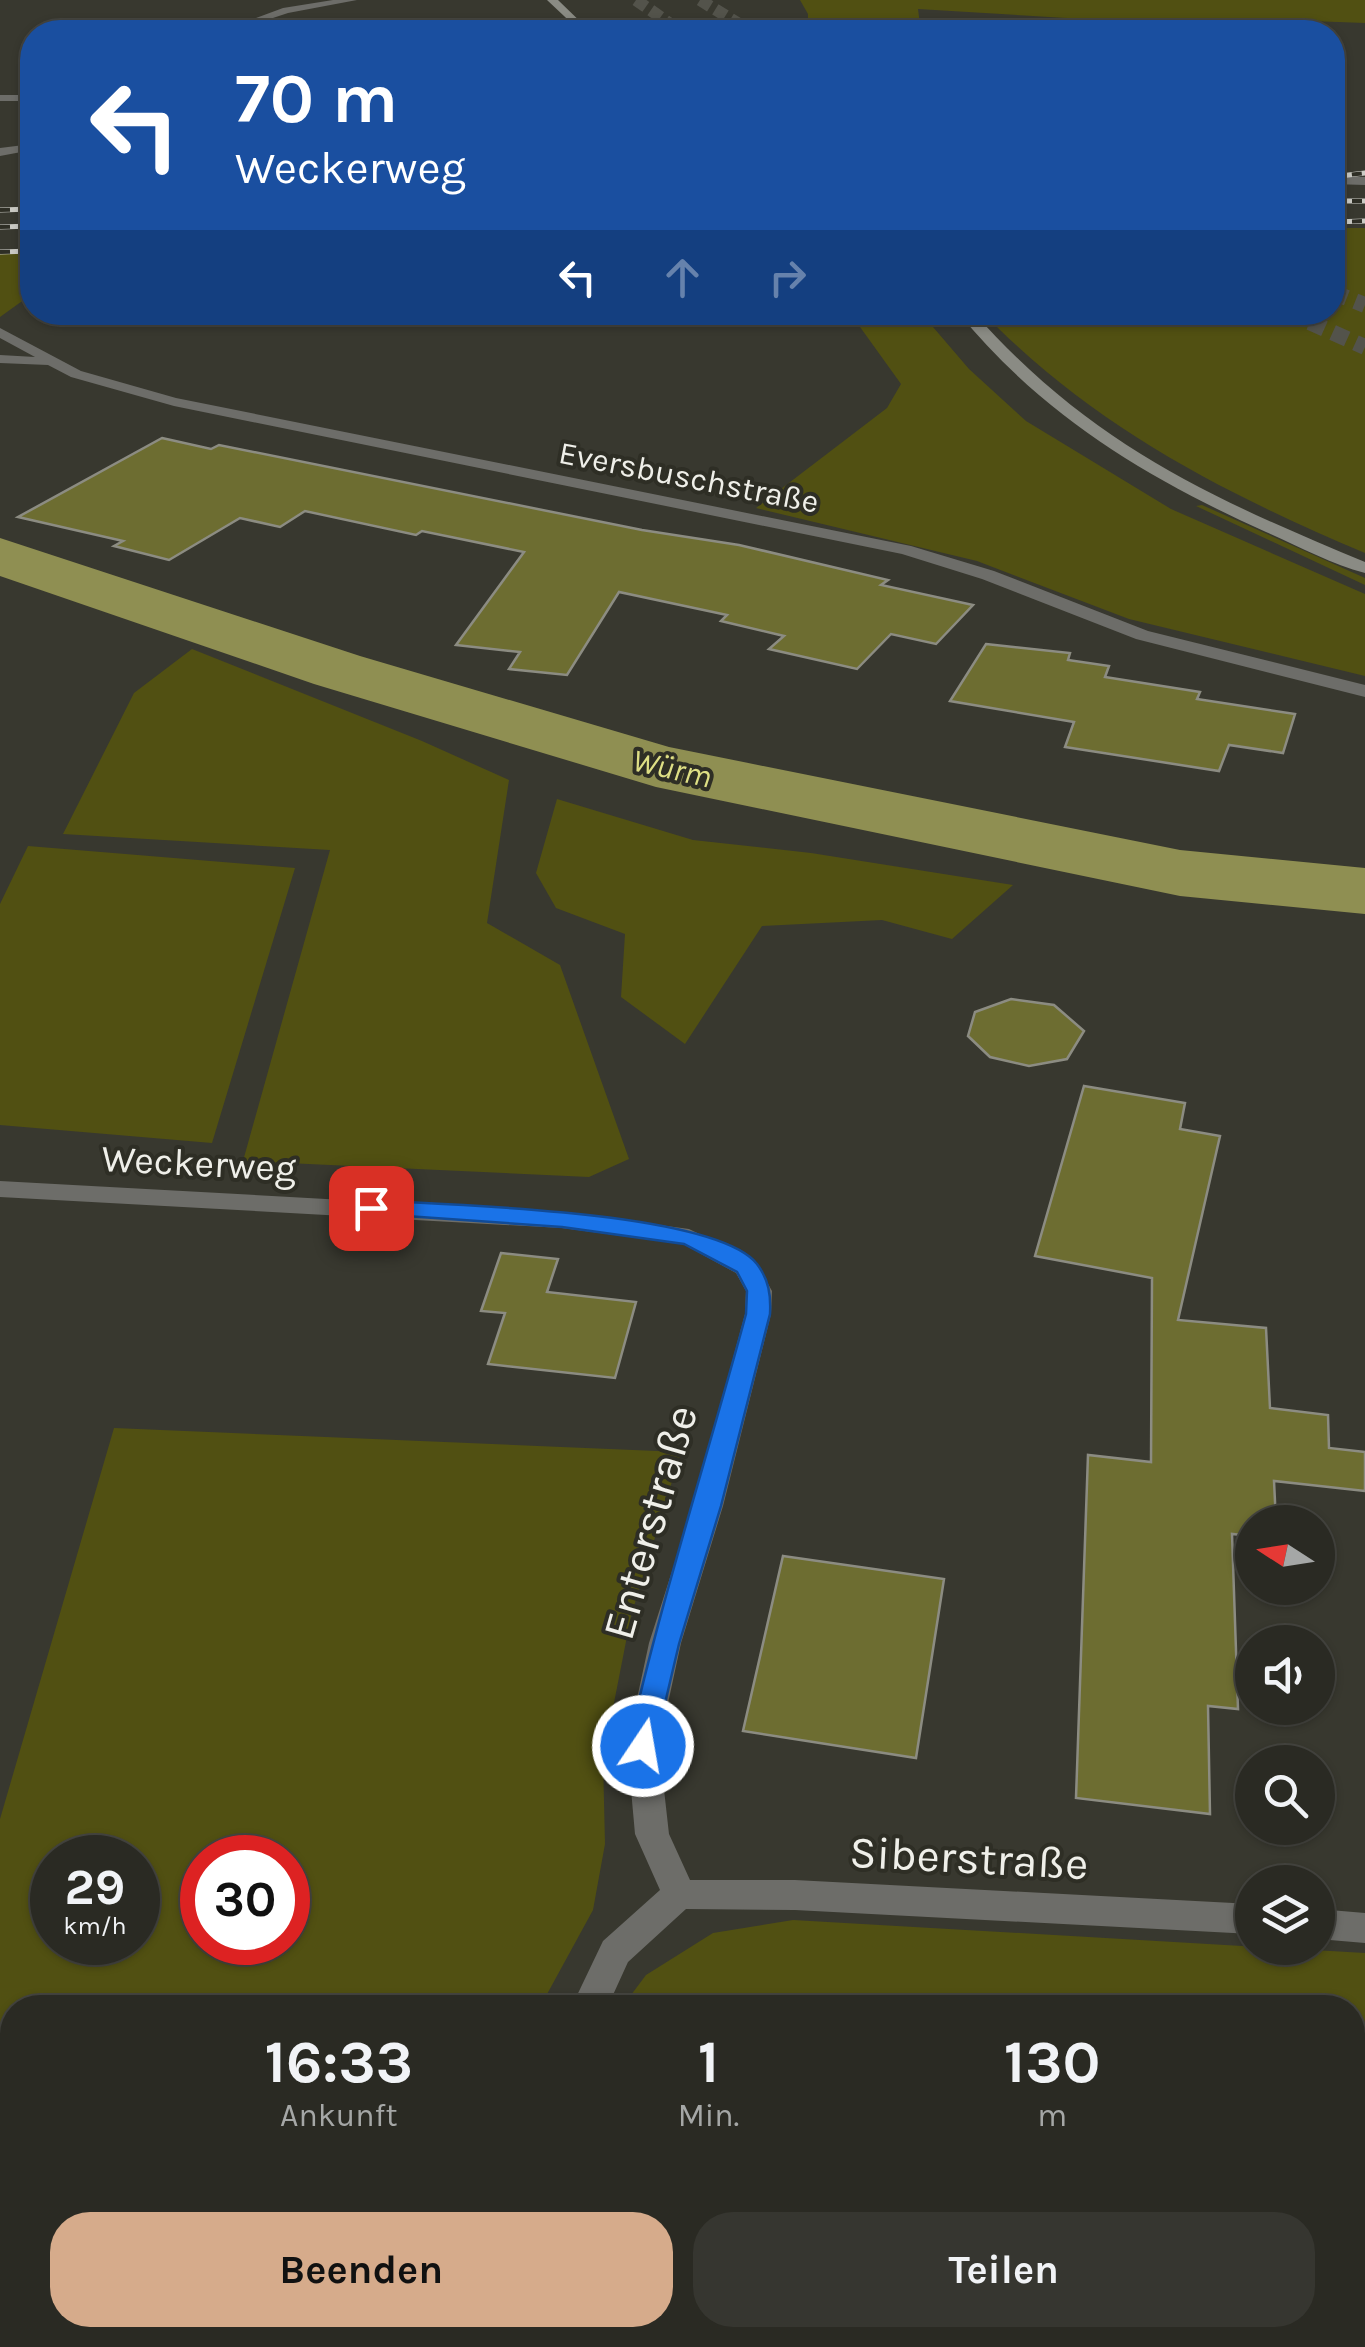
<!DOCTYPE html>
<html lang="de">
<meta charset="utf-8">
<style>
:root{--surface:#2a2a23;--page:#363630;--text:#f1f3f6;--muted:#a5a7a6;--line:#464641;--accent:#d6ab8b}
body{margin:0;font-family:Karla,sans-serif;background:var(--page);color:var(--text);height:100vh;display:flex;flex-direction:column;font-size:38px;white-space:nowrap}
*{box-sizing:border-box;margin:0}
p{font-size:32px;color:var(--muted)}
.icon{flex:none;width:55px;height:55px;fill:none;stroke:currentColor;stroke-width:2;stroke-linecap:round;stroke-linejoin:round}
.map{position:relative;flex:1;overflow:hidden}
.details{position:absolute;left:0px;top:1995px;width:1365px;height:352px;display:flex;flex-direction:column;background:var(--surface);border-radius:40px 40px 0 0;box-shadow:0 2px 8px #0004,0 0 0 2px var(--line)}
.details>*{flex:none}
.hud{position:absolute;left:20px;top:20px;width:1325px;height:305px;border-radius:40px;box-shadow:0 2px 8px #0004,0 0 0 2px var(--line);background:#1a4fa0;color:#fff;overflow:hidden}
.needle{width:65px;rotate:282deg}
.buttons{position:absolute;left:1235px;top:1505px;display:grid;gap:20px}
.buttons a{display:grid;place-items:center;width:100px;height:100px;border-radius:50%;background:var(--surface);box-shadow:0 2px 8px #0004,0 0 0 2px var(--line);font-size:50px}
.speed{position:absolute;left:30px;top:1835px;display:flex;gap:20px;font-size:50px;font-weight:700;text-align:center}
.speed>*{display:grid;place-content:center;width:130px;height:130px;border-radius:50%;background:var(--surface);box-shadow:0 2px 8px #0004,0 0 0 2px var(--line);line-height:1}
.speed small{font-size:25px;font-weight:400}
.speed .limit{border:15px solid #d22;background:#fff;color:#111}
.pin{position:absolute;display:grid;place-items:center;width:85px;height:85px;color:#fff;margin:-42px;border-radius:20px;box-shadow:0 5px 15px #0006}
.me{position:absolute;width:110px;margin:-55px;rotate:12deg;stroke-linejoin:round;filter:drop-shadow(0 0 8px #0008)}
.turn{display:flex;align-items:center;gap:35px;height:210px;padding:0 50px;font-size:45px}
.turn .icon{width:130px;height:130px;stroke-width:2.5}
.turn b{display:block;font-size:70px;line-height:85px}
.lanes{display:flex;align-items:center;height:95px;padding:0 50px;background:#0003;justify-content:center;gap:50px;direction:ltr}
.lanes .off{opacity:.35}
.eta{display:flex;justify-content:space-evenly;align-items:center;height:170px;text-align:center}
.eta b{font-size:60px;font-weight:700;line-height:70px}
.primary-button{display:flex;gap:20px;margin-top:auto;padding:20px 50px}
.primary-button a{flex:1;height:115px;border-radius:40px;background:var(--accent);color:#111;font-size:40px;font-weight:700;line-height:115px;text-align:center}
.primary-button a+a{background:var(--page);color:var(--text)}
.map>svg:first-child{display:block}
.green{fill:#515012;fill-rule:evenodd}
.lines{fill:none;stroke-linecap:round;stroke-linejoin:round}
.river{fill:#8f8f52;fill-rule:evenodd}
.building{fill:#6d6d31;stroke:#8c8c82;stroke-width:2.5}
.motorway-tunnel-far1{stroke:#53534b;stroke-width:12;stroke-dasharray:12 6;stroke-linecap:butt}
.motorway-tunnel{stroke:#53534b;stroke-width:16;stroke-dasharray:16 9;stroke-linecap:butt}
.minor{fill:#6d6d69;fill-rule:evenodd}
.tertiary{fill:#6d6d69;fill-rule:evenodd}
.secondary{fill:#8a8b84;fill-rule:evenodd}
.rail-casing{stroke:#cbcbc5;stroke-width:5}
.rail{stroke:#2e2e25;stroke-width:4;stroke-dasharray:10;stroke-linecap:butt}
.route{fill:#1a73e8;stroke:#114b97;stroke-width:2.5}
.labels{text-anchor:middle;stroke-width:8;stroke-linejoin:round;paint-order:stroke}
.far-street-label{font-size:32px;fill:#efefe9;stroke:#2e2e25}
.far-water-label{font-size:32px;font-style:italic;fill:#dedf85;stroke:#2e2e25}
.street-label{font-size:38px;fill:#efefe9;stroke:#2e2e25}
.near-street-label{font-size:45px;fill:#efefe9;stroke:#2e2e25}
</style>
<div class="map">
<svg width="1365" height="2347" viewBox="0 0 1365 2347">
<rect width="100%" height="100%" fill="#38382f"/>
<path class="green" d="M800,0H1365V23L1231,18L1238,32H1108L1100,20L918,9L921,32H808V14Z
M1333,228H1365V553C1221,492 1093,426 983,313L1332,312Z
M32,253V294L0,317V254Z
M850,313H921L969,369L1026,421L1171,509L1365,594V676L1129,619L977,561L756,508L887,408L901,384Z
M1202,505L1365,578V585L1196,506Z
M192,649L422,741L509,780L487,923L560,965L629,1159L589,1177L243,1161L330,850L63,834L134,693Z
M557,799L693,840L811,853L1013,885L952,939L882,920L762,926L685,1044L621,997L625,934L556,908L536,873Z
M28,846L295,868L212,1143L0,1125V904Z
M114,1428L681,1452L631,1616L603,1759L605,1844L593,1910L540,2007L12,2008V2335H439L436,2347H0V1819ZM52,1858H138V1942H52ZM202,1858H288V1942H202Z
M793,1920L1365,1953V2291L1352,2289V2008L622,2007L646,1975L713,1933Z"/>
<g class="lines">
<path class="river" d="M0,538L360,656L669,747L1180,850L1365,868V914L1180,896L656,787L314,684L0,576Z"/>
</g>
<path class="building" d="M162,438L211,449L219,445L642,530L739,545L888,580L881,585L973,605L936,644L891,634L857,669L769,649L784,636L721,621L727,615L619,592L567,675L509,669L520,652L456,645L524,552L422,531L416,535L305,511L280,527L240,518L169,560L114,546L123,541L18,517Z
M986,644L1070,653L1068,660L1109,666L1105,677L1200,692L1197,699L1295,714L1283,753L1229,745L1219,771L1065,747L1074,722L950,701Z
M1011,999L1054,1005L1084,1031L1067,1059L1029,1066L990,1057L968,1036L975,1012Z
M1084,1086L1185,1103L1180,1129L1220,1136L1178,1320L1266,1328L1270,1408L1328,1415L1329,1448L1365,1452V1491L1274,1481L1276,1522H1252V1536L1232,1534L1238,1709L1208,1706L1210,1814L1076,1798L1088,1455L1151,1462L1152,1278L1035,1256Z
M501,1253L558,1259L547,1292L636,1302L615,1378L488,1364L505,1313L481,1311Z
M783,1556L944,1579L916,1758L743,1731Z"/>
<g class="lines">
<path class="motorway-tunnel-far1" d="M636,0L682,32
M700,0L752,32"/>
<path class="motorway-tunnel" d="M1332,292L1365,305
M1287,312L1365,347"/>
<path class="minor" d="M1332,176L1365,177V185L1332,184Z
M0,328L81,371L176,398L911,546L994,571L1148,631L1365,685V697L1136,639L982,579L902,554L174,406L71,377L48,365L0,363V355L35,357L0,338Z
M0,1181L562,1212L689,1229L755,1261L772,1291L771,1314L723,1506L681,1643L659,1745L669,1834L690,1880H795L1252,1904V1934L795,1910L686,1909L628,1962L607,2008H571L603,1941L660,1890L635,1834L627,1745L649,1643L693,1506L745,1314L746,1291L736,1273L683,1244L562,1228L0,1197Z
M1318,1909L1365,1913V1943L1318,1939Z
M467,2335H507L503,2347H463Z"/>
<path class="tertiary" d="M333,0H357L288,13L231,32H218L283,8Z
M0,95H32V101H0Z
M32,144V150L0,156V148Z"/>
<path class="secondary" d="M547,0H558L591,32H581Z
M958,312H973C1091,444 1206,496 1365,562V573C1331,564 1298,546 1266,532C1148,479 1041,415 958,312Z"/>
<defs>
<path id="rail" d="M1332,177L1365,173
M1332,201H1365
M0,210L32,209
M1332,222L1365,221
M0,227L32,226
M0,252L32,251"/>
</defs>
<use href="#rail" class="rail-casing"/>
<use href="#rail" class="rail"/>
</g>
<path class="route" d="M371,1200C445,1205 714,1210 757,1264C769,1280 771,1295 770,1314L721,1506L679,1644L653,1754L643,1757L633,1754L628,1746C661,1600 707,1458 746,1314L747,1291L737,1272L684,1244L562,1227L363,1213L359,1208Z"/>
<g class="labels">
<g class="far-street-label">
<text transform="translate(689 477) rotate(11)" y="11">Eversbuschstraße</text>
</g>
<g class="far-water-label">
<text transform="translate(672 768) rotate(13)" y="11">Würm</text>
</g>
<g class="street-label">
<text transform="translate(199 1163) rotate(3)" y="13">Weckerweg</text>
</g>
<g class="near-street-label">
<text transform="translate(649 1522) rotate(-74)" y="16">Enterstraße</text>
<text transform="translate(969 1857) rotate(3)" y="16">Siberstraße</text>
</g>
</g>
</svg>
<div class="buttons">
<a><svg class="needle" viewBox="-14 -14 28 28"><path d="M0-13l5 13h-10z" fill="#e53935"/><path d="M0 13l5-13h-10z" fill="#a5a7a6"/></svg></a>
<a><svg class="icon" aria-label="sound" viewBox="0 0 24 24"><path d="M4 9h4l5-4v14l-5-4H4zM17 9q2 3 0 6"/></svg></a>
<a><svg class="icon" aria-label="search" viewBox="0 0 24 24"><circle cx="10" cy="10" r="6"/><path d="M15 15l6 6"/></svg></a>
<a><svg class="icon" aria-label="layers" viewBox="0 0 24 24"><path d="M12 4l9 5-9 5-9-5zM3 14l9 5 9-5"/></svg></a>
</div>
<div class="speed"><div>29<small>km/h</small></div><div class="limit">30</div></div>
<div class="pin" style="left:371px;top:1208px;background:#d93025"><svg class="icon" aria-label="arrive" viewBox="0 0 24 24"><path d="M6 21V4h12l-3 4 3 4H6"/></svg></div>
<svg class="me" style="left:643px;top:1746px" viewBox="-20 -20 40 40"><circle r="17" fill="#1a73e8" stroke="#fff" stroke-width="3"/><path d="M0-11L8 9 0 5-8 9z" fill="#fff"/></svg>
<div class="hud">
<div class="turn"><svg class="icon" aria-label="left" viewBox="0 0 24 24"><path d="M17 20v-9H6M10 6l-5 5 5 5"/></svg><div><b>70 m</b>Weckerweg</div></div>
<div class="lanes"><svg class="icon" aria-label="left" viewBox="0 0 24 24"><path d="M17 20v-9H6M10 6l-5 5 5 5"/></svg><svg class="icon off" aria-label="ahead" viewBox="0 0 24 24"><path d="M12 20V5M6 11l6-6 6 6"/></svg><svg class="icon off" aria-label="right" viewBox="0 0 24 24"><path d="M7 20v-9h11M14 6l5 5-5 5"/></svg></div>
</div>
<section class="details">
<div class="eta">
<div><b>16:33</b><p>Ankunft</p></div>
<div><b>1</b><p>Min.</p></div>
<div><b>130</b><p>m</p></div>
</div>
<div class="primary-button"><a>Beenden</a><a>Teilen</a></div>
</section>
</div>
